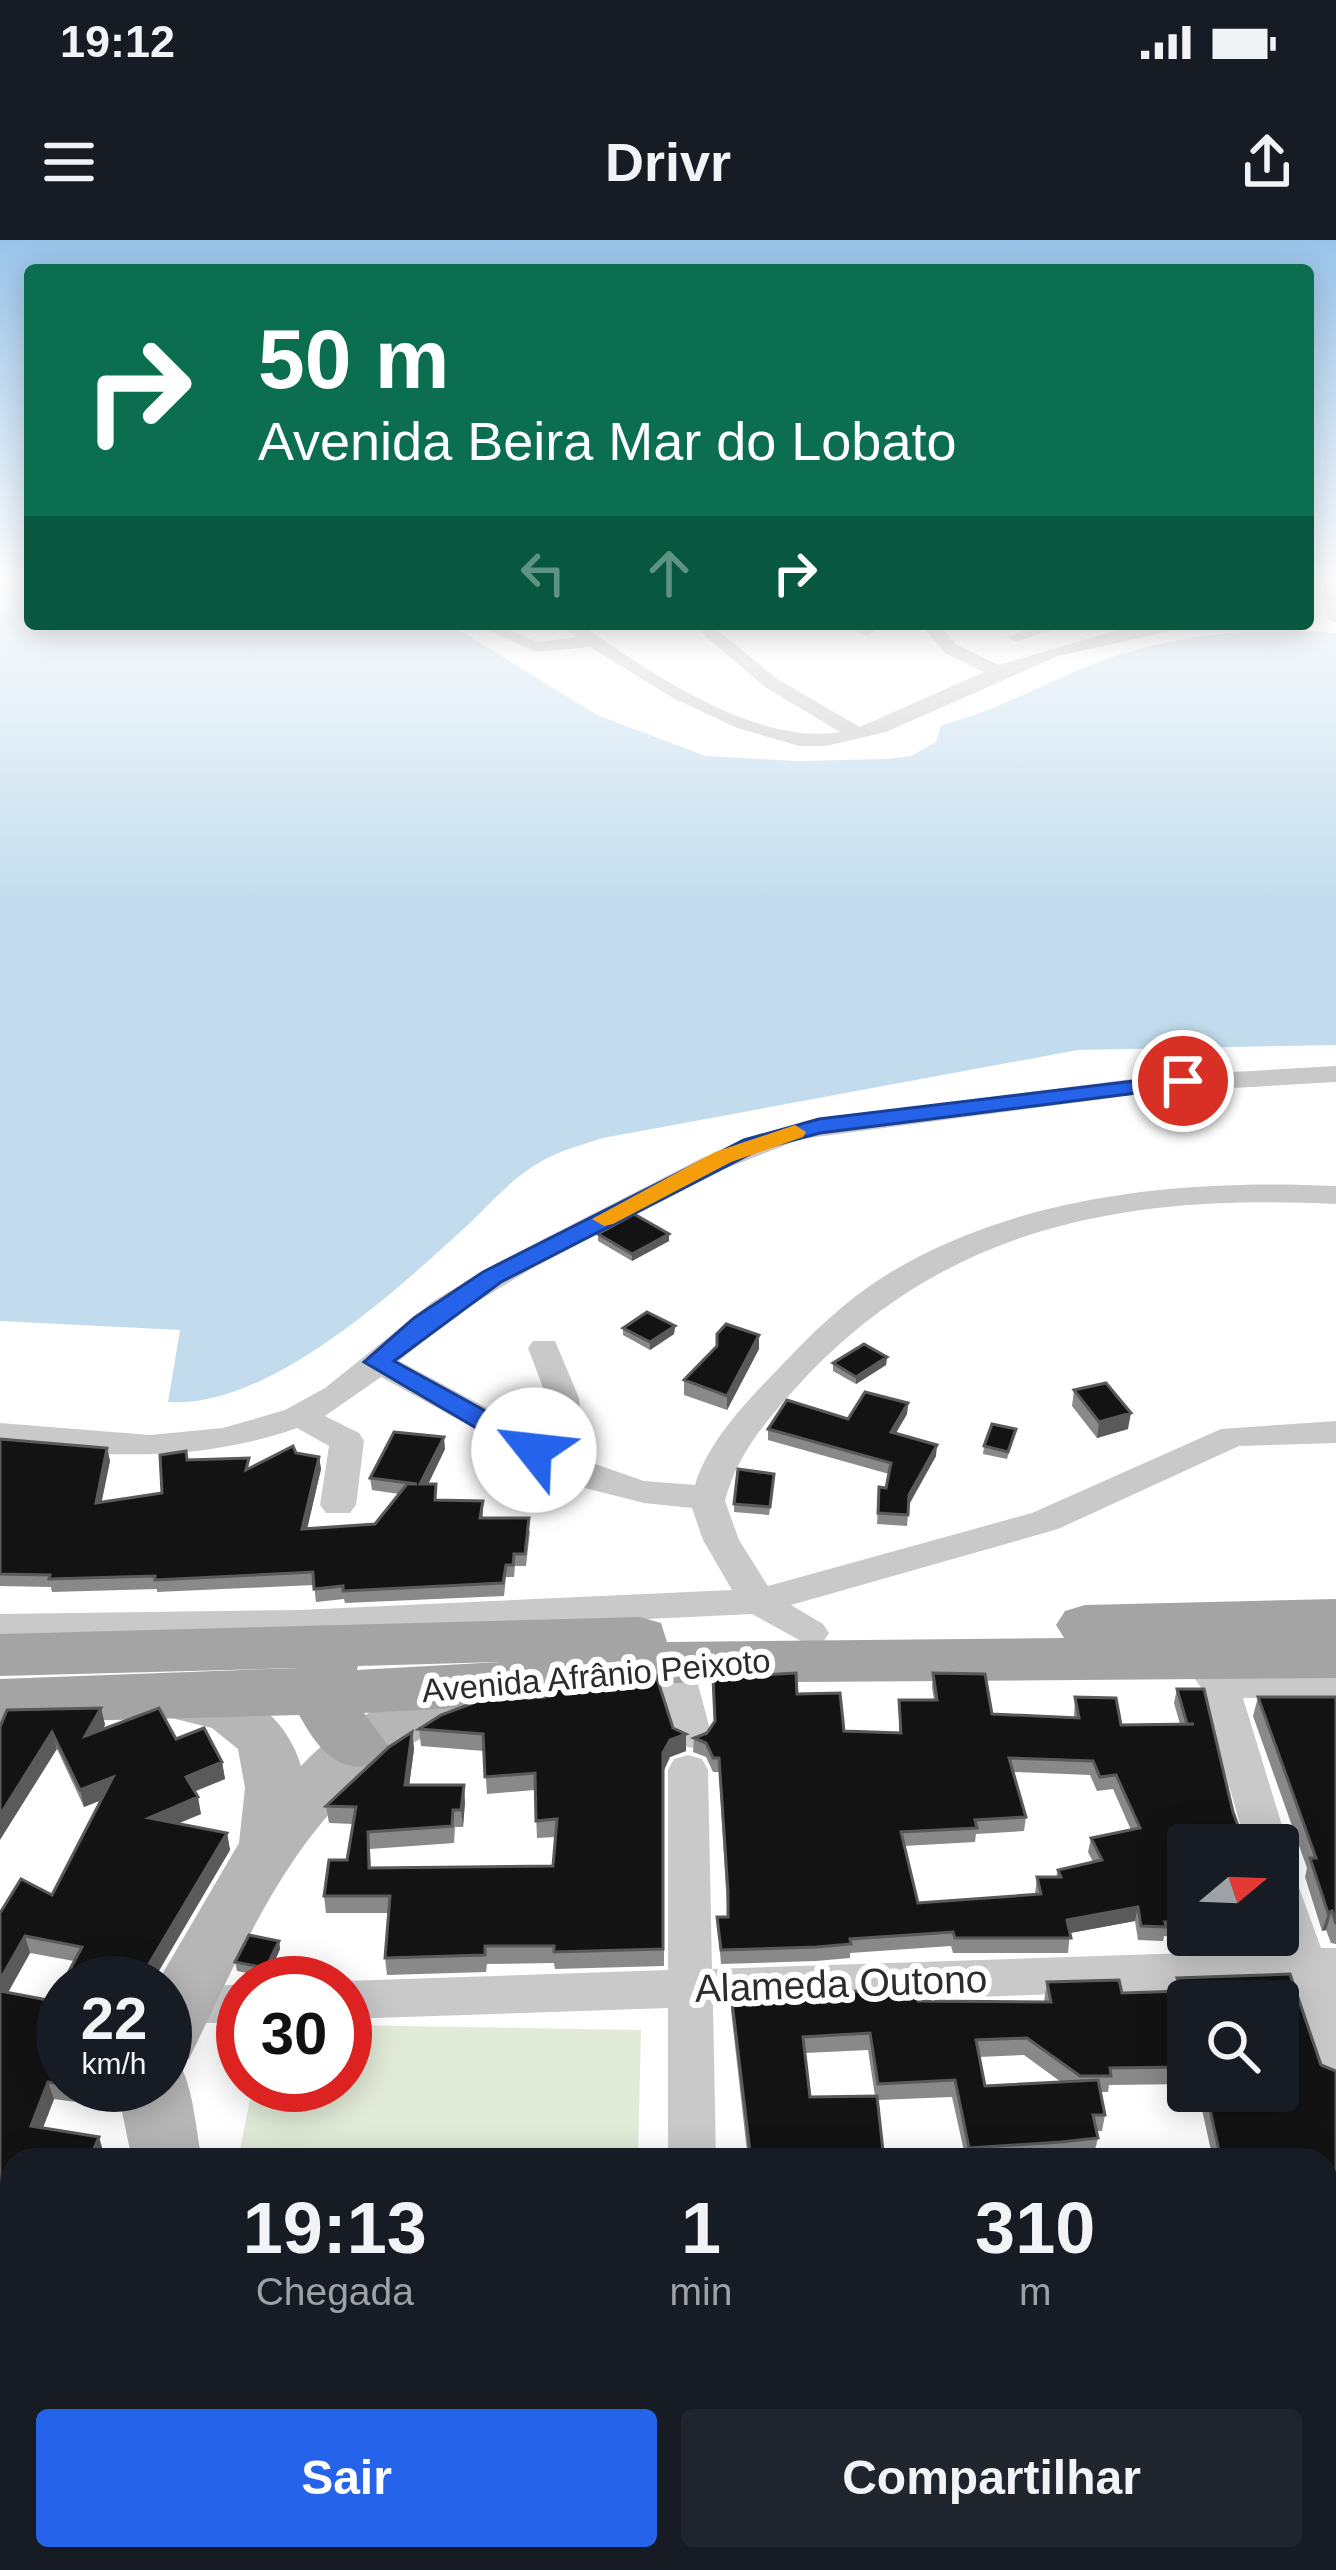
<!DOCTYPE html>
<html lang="pt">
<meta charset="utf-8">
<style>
:root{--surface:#171b24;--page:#20242c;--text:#f1f3f6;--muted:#9ea1a6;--accent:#2563eb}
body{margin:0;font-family:Helvetica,sans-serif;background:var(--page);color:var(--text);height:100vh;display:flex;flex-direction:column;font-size:45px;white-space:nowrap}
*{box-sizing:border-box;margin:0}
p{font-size:39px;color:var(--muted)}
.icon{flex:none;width:66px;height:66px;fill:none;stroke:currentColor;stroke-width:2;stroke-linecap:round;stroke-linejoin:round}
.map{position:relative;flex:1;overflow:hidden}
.drawer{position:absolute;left:0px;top:1908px;width:1338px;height:423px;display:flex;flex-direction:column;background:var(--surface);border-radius:36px 36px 0 0;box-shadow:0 6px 30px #0003}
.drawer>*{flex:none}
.hud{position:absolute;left:24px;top:24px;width:1290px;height:366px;border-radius:12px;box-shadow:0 6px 30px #0003;background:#0b6e4f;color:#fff;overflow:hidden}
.needle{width:78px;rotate:71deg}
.controls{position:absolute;left:1167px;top:1584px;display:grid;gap:24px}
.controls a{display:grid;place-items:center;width:132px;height:132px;border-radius:12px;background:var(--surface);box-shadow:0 6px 30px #0003;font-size:60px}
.speed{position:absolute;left:36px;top:1716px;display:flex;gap:24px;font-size:60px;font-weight:700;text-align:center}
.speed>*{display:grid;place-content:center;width:156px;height:156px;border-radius:50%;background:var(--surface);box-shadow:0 6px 30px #0003;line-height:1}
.speed small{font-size:30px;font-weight:400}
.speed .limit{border:18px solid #d22;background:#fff;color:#111}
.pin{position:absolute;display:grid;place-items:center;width:102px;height:102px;color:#fff;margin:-51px;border:6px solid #fff;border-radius:50%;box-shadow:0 3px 12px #0007}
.me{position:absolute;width:132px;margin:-66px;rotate:299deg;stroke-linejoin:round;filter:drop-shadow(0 0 9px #0008)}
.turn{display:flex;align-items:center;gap:42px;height:252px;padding:0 36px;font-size:54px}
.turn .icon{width:156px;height:156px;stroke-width:2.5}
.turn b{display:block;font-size:84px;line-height:102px}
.lanes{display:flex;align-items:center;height:114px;padding:0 36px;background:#0003;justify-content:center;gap:60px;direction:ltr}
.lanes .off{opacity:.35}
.eta{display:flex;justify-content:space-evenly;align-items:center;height:204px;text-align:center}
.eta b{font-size:72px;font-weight:800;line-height:84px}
.primary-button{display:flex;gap:24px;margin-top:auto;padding:24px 36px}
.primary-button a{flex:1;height:138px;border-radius:12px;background:var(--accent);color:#fff;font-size:48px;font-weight:800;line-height:138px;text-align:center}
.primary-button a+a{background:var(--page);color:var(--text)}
.status{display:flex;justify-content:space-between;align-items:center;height:84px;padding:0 60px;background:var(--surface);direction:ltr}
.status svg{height:33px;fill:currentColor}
header{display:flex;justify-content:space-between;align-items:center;height:156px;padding:0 36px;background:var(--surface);font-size:54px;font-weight:800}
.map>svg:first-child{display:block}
.green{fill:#e2ebd8}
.water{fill:#c2dced}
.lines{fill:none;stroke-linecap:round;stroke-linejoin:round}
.street{fill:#c9c9c9;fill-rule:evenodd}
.secondary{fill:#b6b6b6;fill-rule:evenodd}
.primary{fill:#a4a4a4;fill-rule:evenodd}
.wall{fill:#898989;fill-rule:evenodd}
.shaded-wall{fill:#5a5a5a}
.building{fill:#131313;stroke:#5a5a5a;stroke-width:3;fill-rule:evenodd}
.route{fill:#2563eb;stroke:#184099;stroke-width:3}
.slow{fill:#f59e0b}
.labels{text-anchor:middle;stroke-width:12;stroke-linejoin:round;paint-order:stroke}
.street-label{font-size:33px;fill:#2c2c2c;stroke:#fff}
.near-street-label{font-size:39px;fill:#2c2c2c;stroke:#fff}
</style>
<div class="status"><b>19:12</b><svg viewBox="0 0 49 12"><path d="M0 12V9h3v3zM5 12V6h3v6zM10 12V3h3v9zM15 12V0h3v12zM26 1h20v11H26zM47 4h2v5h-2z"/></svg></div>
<header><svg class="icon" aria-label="menu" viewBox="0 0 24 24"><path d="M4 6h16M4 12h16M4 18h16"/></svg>Drivr<svg class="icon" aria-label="share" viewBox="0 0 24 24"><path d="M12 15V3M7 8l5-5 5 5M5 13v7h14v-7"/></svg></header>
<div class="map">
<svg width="1336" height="2330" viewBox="0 0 1336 2330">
<rect width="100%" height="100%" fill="#fff"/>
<path class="green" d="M345,1785L641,1790L638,1920H238L253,1845H345Z"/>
<path class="water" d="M0,343H30V384H450L597,475L706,516L796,521L887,519L911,516L936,502L941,485C992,473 1038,446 1088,426C1164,396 1254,385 1336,393V805L1078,810L603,898C582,905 561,910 542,921C509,939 486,969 458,994C390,1056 266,1169 168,1162L180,1090L0,1081Z"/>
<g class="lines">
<path class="street" d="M1324,343H1336V383L1327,378Z
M474,384H497L537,402L577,397L560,384H580C648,431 754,506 840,492L765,447L691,384H710L777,439L860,487L984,432L945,413L920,384H938L957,405L999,425L1121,389L1202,384L1058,416L886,492L826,506H799L737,488L673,458L590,407L535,412Z
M843,384H865L875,391L866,396Z
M1042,384H1070L1016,402L1007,397Z
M1336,826V842L1148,853L801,899L722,930L536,1026L454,1076L399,1121L549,1201L547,1158L528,1108L533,1101H555L579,1158L584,1220L644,1241L695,1245C708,1201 748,1160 780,1127C811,1094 845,1061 883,1037C1015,954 1185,939 1336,946V964C1131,954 951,983 804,1139C771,1175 737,1212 725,1261L739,1300L768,1346L1032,1273L1221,1189L1336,1181V1203L1239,1206L1058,1289L791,1365L823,1384L829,1393L823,1402L810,1406L752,1374L299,1396L0,1400V1374L299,1370L732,1350L703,1300L692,1268L644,1263L581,1247L381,1137L325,1176L359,1193L364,1201L356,1265L350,1273H326L320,1265L329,1206L297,1188C198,1223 102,1217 0,1205V1183L150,1195L223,1188L285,1170L325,1148L432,1062L493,1025L702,918L809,880L1148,837Z
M673,1408L687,1412L692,1422L711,1493L705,1503L691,1508L677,1503L671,1493L654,1422L659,1412Z
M1209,1417L1223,1421L1230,1431L1336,1428V1456L1243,1458L1288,1605L1282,1617L1278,1618V1605H1246L1201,1448L1190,1431L1195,1421Z
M688,1515L702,1519L708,1530L712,1729L1277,1710L1273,1695H1278V1626L1293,1631L1321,1708H1336V1846L1320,1840L1288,1746L713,1766L716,1920H668V1768L345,1779V1743H339L345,1741L668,1730V1530L674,1519Z
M243,1744V1782L177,1784L165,1780V1750Z
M0,2032L12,2033V2083L0,2080Z"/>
<path class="secondary" d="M484,1429L504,1435L512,1449L504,1463C320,1519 266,1660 189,1819L178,1823C193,1842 196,1892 202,1920H132L121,1867L123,1845H165V1743H157L239,1603L245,1548L238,1509L212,1488L155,1474L147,1459L155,1444C217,1426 284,1466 301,1526C352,1472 414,1448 484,1429Z
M1160,2319H1257L1261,2330H1164Z"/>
<path class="primary" d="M1336,1359V1438L673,1443L514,1465L364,1473L389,1507L380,1523C338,1536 319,1510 299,1475L0,1483V1439L298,1428L0,1436V1394L640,1377L661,1383L667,1402L1064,1398L1056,1385L1065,1371L1085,1365ZM500,1422L357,1430L358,1426Z"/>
</g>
<path class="wall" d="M598,994L669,1001L632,1021L598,1001Z
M675,1086L674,1094L650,1110L623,1095V1088Z
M759,1095V1109L727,1170L684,1155V1140Z
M887,1117L886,1125L856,1144L833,1131V1123Z
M1074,1150L1128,1189L1097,1198L1072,1166Z
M908,1163L907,1174L896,1193L936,1216L909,1265L907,1286L877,1284L879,1247L886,1248L889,1234L768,1200V1189L848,1179Z
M1016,1189L1007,1219L983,1214L984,1206Z
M0,1199L107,1208L110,1221L101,1262L162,1253L188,1220L250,1228L296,1213L319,1217L321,1229L307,1289L375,1284L399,1254L372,1250L370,1238L445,1209L428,1244L437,1260L483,1261V1278L530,1291L526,1326H515L514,1337H506L504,1356L345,1363L344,1359L316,1362L314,1345L157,1352V1349L52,1352L51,1347L0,1346Z
M774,1242L769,1275L734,1272V1264Z
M933,1433L992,1474L1074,1477L1075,1457L1121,1485L1180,1484L1174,1463L1177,1449H1204L1188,1605V1695H1274L1271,1706L1214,1708L1213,1701L1164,1696L1163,1701L1138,1700L1135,1681L1070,1693L1068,1713H953L951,1706L850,1713V1718L816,1721L721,1724L717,1677H727V1667L719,1532H713L706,1517L693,1512L694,1498L707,1493L714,1483L713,1438L797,1454L844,1491L899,1493V1460H934L932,1447ZM1013,1532L1090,1535L1097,1551L1113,1549L1131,1590L1091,1598L1088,1612L1093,1622L1058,1630L1056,1637H1037L1035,1654L918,1663L904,1606L975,1602L976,1594L1024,1591L1026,1577Z
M1258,1457H1336V1704L1331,1703L1326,1690L1322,1691L1305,1637L1307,1628L1253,1476Z
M101,1468L105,1485L103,1489L176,1499L222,1522L225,1539L194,1552L201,1574L179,1583L227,1593L230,1610L157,1734L159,1743H63V1845H114L106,1866L54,1859L43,1888L104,1914L12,1920V2024L0,2022V1673L52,1655L101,1560L84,1567L57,1509L0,1487ZM30,1713L74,1721L53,1761L8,1752Z
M673,1488L686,1511L670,1517L664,1530V1726L555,1729L554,1723L487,1724L486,1732L387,1735L385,1718L389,1673H326L324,1656L347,1620L353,1584L329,1583L326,1566L412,1492L414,1509L409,1545L465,1562L463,1587H455L454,1603L370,1609L371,1628L553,1626L555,1597L537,1598L535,1550L487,1554L484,1511L421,1506L419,1489Z
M279,1701L280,1709L268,1737L237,1731L235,1722Z
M1290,1734L1321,1825L1336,1831V1967L1326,1966V1920H1213L1198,1851H1278V1761H1188V1788H1183L1188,1806V1844L1109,1845L1108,1852H1101L1105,1875L1102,1891H1096L1098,1898L1094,1914L1029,1920H966L952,1857L877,1860L884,1920H748L731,1770V1753L918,1761L1044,1762L1047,1742L1122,1753L1173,1751L1177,1738ZM868,1810L875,1856L810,1857L805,1813ZM1024,1815L1061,1842L985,1846L979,1817Z
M0,2072L12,2073V2162L0,2161Z
M300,2319H341L302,2326Z
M415,2319H551L550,2330H415Z
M573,2319H1119L1135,2330H692L681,2327V2330H570Z
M1312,2319H1326L1336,2330H1307Z"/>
<path class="shaded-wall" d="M669,994V1001L632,1021V1014Z
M675,1086L674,1094L650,1110V1102Z
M759,1095V1109L727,1170V1156Z
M887,1117L886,1125L856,1144V1137Z
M908,1163L907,1174L890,1203L891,1192Z
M1131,1173L1128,1189L1097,1198L1099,1182Z
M444,1197L445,1209L422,1257L420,1244Z
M937,1205L936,1216L908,1266L909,1255Z
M107,1208L110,1221L99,1275L96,1263Z
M319,1217L321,1229L304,1302L302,1289Z
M101,1468L105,1485L89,1513L85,1496Z
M52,1492L57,1509L0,1600V1575Z
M412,1492L414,1509L407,1562L405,1545Z
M686,1494V1511L670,1517L664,1530L663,1513L670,1500Z
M222,1522L225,1539L190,1553L186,1537Z
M113,1537L117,1554L84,1567L80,1550Z
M464,1545L465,1562L463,1587L461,1570Z
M198,1557L201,1574L153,1594L149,1578Z
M227,1593L230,1610L157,1734L159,1743H156L149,1724Z
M1138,1667L1135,1681L1065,1694L1067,1680Z
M1332,1671L1326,1690L1322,1691L1328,1673Z
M25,1696L30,1713L0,1767V1740Z
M279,1701L280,1709L268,1737L266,1728Z
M48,1842L54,1859L37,1903L31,1886Z
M103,1845H114L106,1866L101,1849Z
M99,1897L104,1914L101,1920L92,1913Z
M234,2319H249L241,2330H226Z"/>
<path class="building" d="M634,974L669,994L632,1014L598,994Z
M647,1072L675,1086L650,1102L623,1088Z
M726,1084L759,1095L727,1156L684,1140L717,1106V1094Z
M864,1104L887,1117L856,1137L833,1123Z
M1106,1143L1131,1173L1099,1182L1074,1150Z
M865,1152L908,1163L891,1192L937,1205L909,1255L908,1275L878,1273L879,1247L886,1248L891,1223L768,1189L787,1160L848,1179Z
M992,1184L1016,1189L1008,1212L984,1206Z
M394,1192L444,1197L420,1244H436L435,1260L483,1261L480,1278H529L525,1314H514L513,1325H506L503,1343L343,1351V1346L314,1349L313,1332L155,1340V1336L49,1339L50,1335L0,1334V1199L107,1208L96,1263L162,1253L160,1215L186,1211L187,1220L249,1218L246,1230L293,1206L296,1213L319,1217L302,1289L375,1284L407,1244H417L370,1238Z
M738,1229L774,1234L770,1267L734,1264Z
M796,1433L797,1454L840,1453L844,1491L901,1493L899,1460H937L933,1433L985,1434L992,1474L1079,1478L1075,1457L1116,1458L1121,1485L1194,1484H1187L1177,1449H1204L1233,1572L1245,1605H1188V1684L1165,1682L1166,1687L1141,1686L1138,1667L1067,1680L1071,1698H955L953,1692L850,1699L851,1704L817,1707L721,1710L717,1677H728V1652L719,1518H713L706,1503L694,1498L707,1493L715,1481L713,1438ZM1009,1518L1093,1521L1100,1537L1116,1535L1140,1588L1091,1598L1102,1620L1058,1630L1061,1637H1037L1041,1654L918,1663L901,1592L977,1588L975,1580L1026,1577Z
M642,1435H656L673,1488L686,1494L670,1500L663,1513V1709L554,1712V1706H485V1715L385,1718L390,1656H324L329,1620H347L356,1567L326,1566L389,1507L412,1492L405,1545H464L461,1570H453L452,1586L368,1592L369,1628L553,1626L557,1579L536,1581L535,1533L485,1537L483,1494L419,1489L441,1475L478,1461L545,1457L546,1448L631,1440Z
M1258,1457H1336V1684L1332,1671L1328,1673L1310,1618H1316Z
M101,1468L85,1496L159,1468L176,1499L204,1488L222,1522L186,1537L198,1557L149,1578L227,1593L149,1724L156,1731V1743H63V1844L48,1842L31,1886L99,1897L92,1913L121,1920H12V2008L0,2006V1751L53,1761L82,1707L25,1696L0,1740V1673L21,1639L52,1655L113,1537L80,1550L52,1492L0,1575V1487L7,1470Z
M249,1695L279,1701L266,1728L235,1722Z
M1290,1734L1321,1825L1336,1831V1950H1326V1920H1221L1206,1851H1278V1761H1188V1772L1180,1773L1188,1806V1827L1110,1828L1111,1836H1080L1027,1798L976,1800L985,1846L1098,1840L1105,1875H1093L1098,1898L1061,1902L969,1908L955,1840L878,1844L870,1793L803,1797L810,1857L877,1856L884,1920H751L731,1753L798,1751L799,1755L915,1747L918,1761L1051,1762L1047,1742L1119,1740L1122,1753L1182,1751L1177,1738Z
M70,1845H103L101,1849Z
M0,2072L12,2073V2147L0,2146Z
M1326,2201L1336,2207V2330L1317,2319H1326Z
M0,2289L12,2290V2319H234L226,2330H0Z
M415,2319H548L547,2330H481L414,2325Z
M573,2319H609L607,2330H570Z
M611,2319H680L677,2330H647Z
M705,2319H1119L1135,2330H735L736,2328Z"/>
<linearGradient id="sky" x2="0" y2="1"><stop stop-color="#99c4ea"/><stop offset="0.51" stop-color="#fff"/><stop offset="1" stop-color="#fff" stop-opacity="0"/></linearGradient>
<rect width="1336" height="669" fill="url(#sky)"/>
<path class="route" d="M1183,835L1194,841L1191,846L820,893L760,909L501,1042L394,1121L544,1203L548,1210L544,1216H524L364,1122L414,1078L483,1032L744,900L819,879Z"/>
<path class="slow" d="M795,885L806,892L803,897L731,922L613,984L604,986L592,979L715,912Z"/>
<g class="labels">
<g class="street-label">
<text transform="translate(596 1435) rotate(-5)" y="12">Avenida Afrânio Peixoto</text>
</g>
<g class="near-street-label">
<text transform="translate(841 1743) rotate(-2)" y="14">Alameda Outono</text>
</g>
</g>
</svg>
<div class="controls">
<a><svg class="needle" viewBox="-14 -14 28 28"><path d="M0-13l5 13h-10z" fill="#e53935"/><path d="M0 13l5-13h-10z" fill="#9ea1a6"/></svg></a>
<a><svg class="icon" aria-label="search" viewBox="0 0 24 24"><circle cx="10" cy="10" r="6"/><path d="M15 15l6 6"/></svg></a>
</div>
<div class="speed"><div>22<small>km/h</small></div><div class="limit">30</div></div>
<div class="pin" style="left:1183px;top:841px;background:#d93025"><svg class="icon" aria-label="arrive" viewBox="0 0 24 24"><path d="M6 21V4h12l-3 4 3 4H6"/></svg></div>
<svg class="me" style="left:534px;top:1210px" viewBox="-20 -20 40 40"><circle r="19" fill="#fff"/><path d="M0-13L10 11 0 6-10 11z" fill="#2563eb"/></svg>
<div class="hud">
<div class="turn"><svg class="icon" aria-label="right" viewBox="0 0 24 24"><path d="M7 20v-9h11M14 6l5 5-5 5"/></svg><div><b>50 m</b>Avenida Beira Mar do Lobato</div></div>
<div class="lanes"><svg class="icon off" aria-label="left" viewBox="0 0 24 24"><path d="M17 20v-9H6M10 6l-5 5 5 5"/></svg><svg class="icon off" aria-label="ahead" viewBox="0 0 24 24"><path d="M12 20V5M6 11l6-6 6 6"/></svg><svg class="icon" aria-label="right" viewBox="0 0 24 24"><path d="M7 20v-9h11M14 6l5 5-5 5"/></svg></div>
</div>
<section class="drawer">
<div class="eta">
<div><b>19:13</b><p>Chegada</p></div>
<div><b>1</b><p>min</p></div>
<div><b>310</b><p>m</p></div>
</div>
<div class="primary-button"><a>Sair</a><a>Compartilhar</a></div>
</section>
</div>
